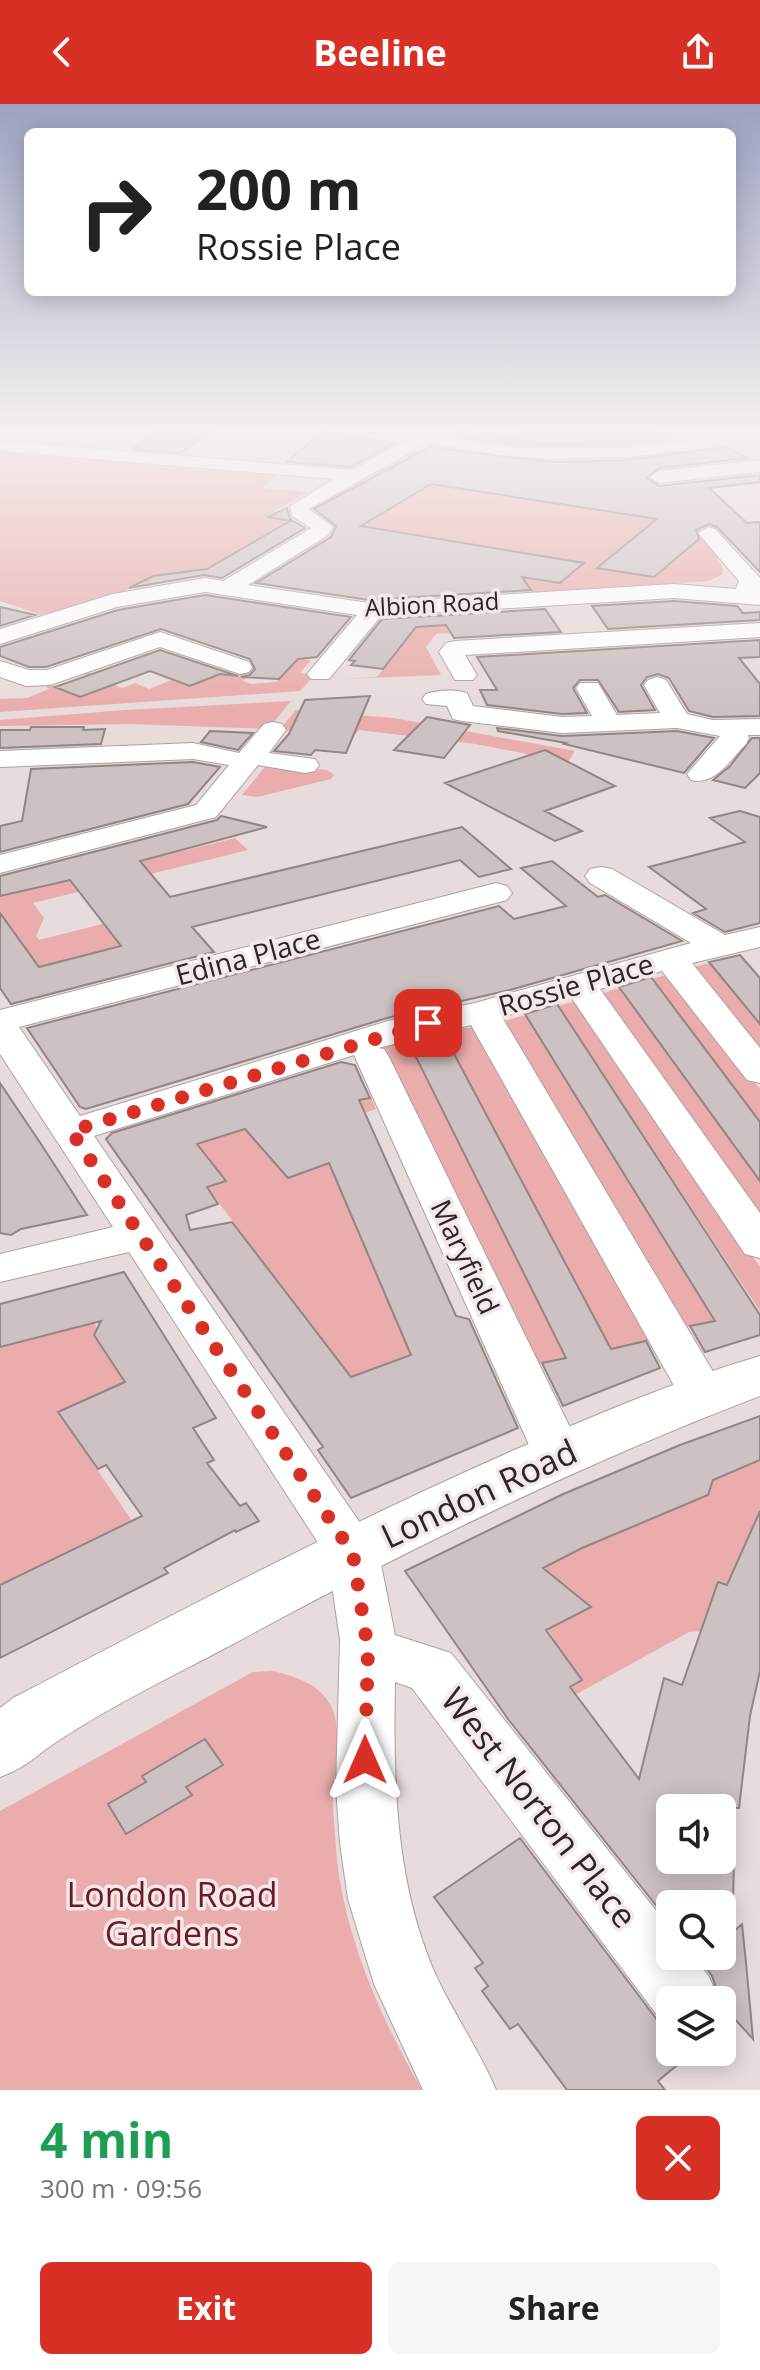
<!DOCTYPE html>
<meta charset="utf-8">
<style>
:root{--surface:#fff;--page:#f6f6f6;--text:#222;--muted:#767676;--accent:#d93025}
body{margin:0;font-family:"Open Sans",sans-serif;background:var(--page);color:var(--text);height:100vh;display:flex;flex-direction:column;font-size:30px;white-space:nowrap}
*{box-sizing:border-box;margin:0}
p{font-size:26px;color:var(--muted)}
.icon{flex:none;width:44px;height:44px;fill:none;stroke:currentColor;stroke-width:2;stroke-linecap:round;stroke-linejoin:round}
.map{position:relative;height:1986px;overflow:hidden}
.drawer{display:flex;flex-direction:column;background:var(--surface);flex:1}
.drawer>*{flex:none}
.hud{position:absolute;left:24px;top:24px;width:712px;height:168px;border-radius:12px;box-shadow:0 4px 20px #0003;background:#fff;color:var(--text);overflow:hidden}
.fabs{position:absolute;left:656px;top:1690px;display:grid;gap:16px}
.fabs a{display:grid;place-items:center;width:80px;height:80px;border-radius:12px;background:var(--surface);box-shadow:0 4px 20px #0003;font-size:40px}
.pin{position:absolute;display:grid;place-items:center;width:68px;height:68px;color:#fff;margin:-34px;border-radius:16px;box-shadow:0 4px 12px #0006}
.me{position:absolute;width:88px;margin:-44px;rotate:0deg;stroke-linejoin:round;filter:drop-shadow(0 0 6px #0008)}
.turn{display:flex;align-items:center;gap:28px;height:168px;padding:0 40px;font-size:36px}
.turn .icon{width:104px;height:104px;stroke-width:2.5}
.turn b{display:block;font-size:56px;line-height:68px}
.round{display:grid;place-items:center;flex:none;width:84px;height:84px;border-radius:12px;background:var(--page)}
.overview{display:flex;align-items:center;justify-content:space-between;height:136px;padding:0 40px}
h1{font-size:48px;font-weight:700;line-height:60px;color:#1e9e55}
.action{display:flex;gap:16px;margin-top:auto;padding:16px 40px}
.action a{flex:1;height:92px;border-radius:12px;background:var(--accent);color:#fff;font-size:32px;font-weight:700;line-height:92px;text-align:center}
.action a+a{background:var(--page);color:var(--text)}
header{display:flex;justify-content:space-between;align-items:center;height:104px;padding:0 40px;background:var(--accent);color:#fff;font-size:36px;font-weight:700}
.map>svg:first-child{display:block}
.green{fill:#eaacac}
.building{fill:#cdc1c1;stroke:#918585;stroke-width:2;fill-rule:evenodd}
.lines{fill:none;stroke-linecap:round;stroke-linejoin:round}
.minor-casing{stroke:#aca1a0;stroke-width:2}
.major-casing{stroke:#aca1a0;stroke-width:2}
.minor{fill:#fff;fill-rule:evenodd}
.major{fill:#fff;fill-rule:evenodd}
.route{stroke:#d93025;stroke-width:14;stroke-dasharray:0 25.2}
.labels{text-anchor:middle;stroke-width:7;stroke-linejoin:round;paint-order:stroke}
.far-street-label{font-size:24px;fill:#2b2727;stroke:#f5e8e8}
.street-label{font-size:28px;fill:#2b2727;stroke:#f5e8e8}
.near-street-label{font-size:34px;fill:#2b2727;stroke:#f5e8e8}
.near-park-label{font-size:34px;fill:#6c1b25;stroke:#f5e8e8}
</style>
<header><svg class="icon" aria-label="back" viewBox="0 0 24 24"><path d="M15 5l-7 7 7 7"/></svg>Beeline<svg class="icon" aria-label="share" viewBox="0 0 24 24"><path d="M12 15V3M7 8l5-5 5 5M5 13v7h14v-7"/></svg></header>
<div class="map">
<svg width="760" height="1986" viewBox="0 0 760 1986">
<rect width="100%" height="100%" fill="#e8dbdb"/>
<path class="green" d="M0,346L279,370L262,384L308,388L264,414L288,418L210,465L153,472L120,489L42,511L0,497Z
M422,346L491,358L507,351L488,362L686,401L723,464L722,471L708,477L533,489L525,480L305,447L340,426L311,404L409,349Z
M510,517L516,525L436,530L426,543L441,571L344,575L377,573L416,523Z
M267,552L243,577L251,580L276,578L297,555L311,556L300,569L315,571L300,587L0,608V595L27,594L49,585L42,579L61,576L52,581L66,587L76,584L90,590L108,583L83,570L88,568L118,579L115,581L122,584L135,579L149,585L174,575L190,582L223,569L230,572C244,566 253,557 267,552Z
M291,597L268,625L130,620L0,622V616L126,606Z
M296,606L393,614L575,647L568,658L476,640L359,626L356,630L279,626Z
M267,660L327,666L334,671L331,675L257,693L242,691Z
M235,734L248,746L33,799L44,814L36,832L39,836L158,806L156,833L37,864L0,810V792Z
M710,859L760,920V952L690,864Z
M670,870L760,985V1018L652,875Z
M620,884L760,1077V1123L597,891Z
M580,896L760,1163V1207L558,902Z
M526,911L715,1217L687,1223L504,917Z
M473,923L651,1236L611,1245L442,928Z
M406,933L566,1254L532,1261L522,1242L380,944Z
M371,994L376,1005L316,1026L411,1251L351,1273L207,1083L225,1077L179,1047L334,997L336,999Z
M92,1212L97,1225L94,1232L125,1278L59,1309L132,1417L0,1481V1243L71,1225Z
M760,1357V1409L727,1481L718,1478L702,1527L689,1528L573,1592L567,1585L581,1576L545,1541L554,1535L543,1518L549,1525L591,1503L543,1464L582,1444L703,1393L713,1376Z
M271,1567C294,1571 322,1581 332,1604C343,1630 333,1668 333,1696C333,1712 335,1728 336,1745C343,1830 380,1913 422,1986H0V1707L253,1568Z"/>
<path class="building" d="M161,326H213L181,349L133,345Z
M521,326H637L673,331L666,336L627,340L551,341L495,339L455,331L465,327L520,335Z
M321,328L395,339L351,363L287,358Z
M430,343L551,358L627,356L727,343L748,354L659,364L647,374L659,382L760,371V378L709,384L747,419L760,418V468L717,423L709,420L696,426L699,435L654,473L597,464L657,415L431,380L361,422L584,459L560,479L522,473L531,486L369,496L256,479L331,433L336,422L314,405Z
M287,404L290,415L305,424L222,474L204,471L129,484L153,472L207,465L290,417L268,413Z
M205,491L351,513L317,553L298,555L279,575L241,573L250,571L255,565L250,555L161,525L46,563H29L0,552V543L118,506Z
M674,497L737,502L743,509L760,508V516L608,525L592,502Z
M0,503L35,511L0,522Z
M545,505L561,528L454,534L446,521L416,523L383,565L351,561L355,557L349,556L382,515Z
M760,536V553L739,554L760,580V612L713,613L689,607L669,574L658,570L647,573L641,581L655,606L619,608L598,576H580L573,584L587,609L562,610L487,601L480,586H497L477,553Z
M160,546L238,572L220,570L190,582L150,567L80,593L55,583Z
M370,592L346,649L315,646L311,651L274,647L289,630L305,596Z
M427,613L470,621L444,654L394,646Z
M31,623H84L83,626L105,625L101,640L0,644V626H30Z
M497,624L562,632L677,627L714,634L684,669L564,640L566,639L498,627Z
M210,627L253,629L238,646L201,638Z
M752,634H760V669L745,684L713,676L730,662Z
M545,646L615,682L545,707L582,727L555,737L445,679Z
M193,658L220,663L188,700L0,748V722L22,717L31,665Z
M740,707L760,713V819L725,828L693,809L706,805L649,763L745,738L710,714Z
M221,712L267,723L140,757L170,793L462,723L511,765L479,773L460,756L192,823L214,848L11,900L0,884V809L39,863L121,842L70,776L0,792V772L217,716Z
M552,757L598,793L605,791L682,837L510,886L387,914L86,1005L80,1003L27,924L499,802L514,815L566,802L521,764Z
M740,851L760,874V920L709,858Z
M651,873L760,1018V1077L619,883Z
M557,900L760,1211V1231L705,1248L690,1222L715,1217L525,910Z
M444,931L611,1245L646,1237L660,1264L563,1302L542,1259L566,1254L409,939Z
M341,958L355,961L362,977L370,994L359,996L456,1212L469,1215L518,1324L351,1394L318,1346L323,1343L106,1035L112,1029ZM245,1025L288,1074L329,1059L411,1251L351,1273L232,1118L190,1126L186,1111L218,1100L207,1083L226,1077L197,1040Z
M0,979L41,1040L87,1111L21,1125L11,1131L0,1129Z
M124,1168L216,1314L193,1324L214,1356L207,1359L240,1402L246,1399L259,1417L236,1428L235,1426L164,1464L168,1469L0,1554V1481L142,1412L106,1361L98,1365L58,1308L125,1278L94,1231L101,1217L0,1243V1200Z
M760,1312V1356L713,1376L708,1391L582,1444L543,1464L591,1503L546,1526L582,1576L570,1583L639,1675L664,1574L682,1581L718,1478L727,1481L760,1407V1567L750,1612L739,1704H670V1756H734L733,1800H670V1819L508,1615L405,1467L561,1391L680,1341Z
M205,1635L223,1661L186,1683L192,1691L126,1730L108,1700L146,1678L142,1672Z
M520,1734L661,1921L670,1925V1948H693L658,1977L665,1986H567L518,1920L510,1925L482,1887L488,1882L475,1864L483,1859L434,1793Z
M742,1820L746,1859L753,1935L722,1901L712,1872L701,1857L707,1852H722V1838Z"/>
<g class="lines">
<defs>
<path id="minor" d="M426,326H447L442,331L495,342L551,344L627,343L703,335L712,340L709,344L627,353L551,355L501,351L427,339L309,405L333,423L328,431L248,481L369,499L674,480L736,485L739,477L698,429L708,423L715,425L760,474V501L674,494L381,512L329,575H311L307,570L357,511L205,488L117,503L0,540V525L113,490L205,474L223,477L311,424L292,412L290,402L334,375L0,347V337L352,366Z
M760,356V368L659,379L650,373L659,367Z
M760,519V533L465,551L477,571L473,576H455L439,548L446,539L455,537Z
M160,528L249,558L252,563L249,568L240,570L160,543L50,581L26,582L0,573V557L29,566H47Z
M657,573L666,576L687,610L713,616L760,615V631H748L749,634L746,640C730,656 715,682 691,676L687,670L720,632L677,624L562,629L462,617L453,615L447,602L426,600L422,595L426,590C439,586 454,585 467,589L473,602L562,613L592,612L576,584L580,579H598L617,611L660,609L644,581L648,576Z
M273,618L282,620L286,626L269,649L315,655L319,661L315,667L305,669L258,661L216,713L0,769V751L196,701L229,661L193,655L0,663V647L193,639L239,649L264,620Z
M601,763L612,765L725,831L760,823V843L692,859L760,944V979L747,976L662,867L600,885L760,1109V1154L745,1150L571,893L502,913L727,1291L720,1303L703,1308L686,1303L471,921L378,944L384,945L389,953L584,1352L576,1365L559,1371L542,1365L534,1352L354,951L94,1032L371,1435L379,1450L395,1531L451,1549L670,1824V1852H693L709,1873L719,1896H670V1922L663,1919L412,1584L395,1578C393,1675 395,1776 434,1867C452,1908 479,1945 496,1986H423L374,1880L348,1795L340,1739L336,1684L340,1536L328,1454L129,1148L0,1178V1150L113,1123L0,950V906L496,779L507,782L512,789L507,796L19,923L80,1012L388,917L475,899L691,839L590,779L585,772L590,765Z"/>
<path id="major" d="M760,1252V1292C579,1361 406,1446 235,1539C177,1570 116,1599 61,1635C37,1650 28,1663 0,1673V1604L13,1594C177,1508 342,1422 512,1347C593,1312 675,1277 760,1252Z"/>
</defs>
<use href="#minor" class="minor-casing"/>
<use href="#major" class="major-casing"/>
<use href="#minor" class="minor"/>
<use href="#major" class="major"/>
</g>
<linearGradient id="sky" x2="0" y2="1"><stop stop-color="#9ca2c1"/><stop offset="0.54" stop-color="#f5efef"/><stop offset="1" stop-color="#f5efef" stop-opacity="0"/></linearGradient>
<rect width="760" height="604" fill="url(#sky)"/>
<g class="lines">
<path class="route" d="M365,1656L368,1546L353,1450L71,1027L428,919"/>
</g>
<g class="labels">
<g class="far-street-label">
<text transform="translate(432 501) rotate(-3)" y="8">Albion Road</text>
</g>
<g class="street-label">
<text transform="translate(248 853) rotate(-15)" y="10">Edina Place</text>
<text transform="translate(576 881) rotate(-16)" y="10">Rossie Place</text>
<text transform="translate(465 1153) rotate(65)" y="10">Maryfield</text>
</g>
<g class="near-street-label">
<text transform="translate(479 1390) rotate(-25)" y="12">London Road</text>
<text transform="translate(539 1704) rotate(52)" y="12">West Norton Place</text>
</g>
<g class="near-park-label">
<text x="172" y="1803">London Road<tspan x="172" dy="39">Gardens</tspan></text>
</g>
</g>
</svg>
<div class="fabs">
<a><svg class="icon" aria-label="sound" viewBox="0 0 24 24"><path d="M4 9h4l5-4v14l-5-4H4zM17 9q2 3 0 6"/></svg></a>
<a><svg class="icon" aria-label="search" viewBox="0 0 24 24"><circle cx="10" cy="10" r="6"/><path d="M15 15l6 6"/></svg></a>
<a><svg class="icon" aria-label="layers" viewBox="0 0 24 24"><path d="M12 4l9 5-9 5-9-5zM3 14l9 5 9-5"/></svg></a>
</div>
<div class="pin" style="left:428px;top:919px;background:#d93025"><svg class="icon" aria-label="arrive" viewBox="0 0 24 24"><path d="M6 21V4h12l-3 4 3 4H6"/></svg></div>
<svg class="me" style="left:365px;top:1656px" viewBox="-20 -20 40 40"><path d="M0-17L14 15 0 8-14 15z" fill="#d93025" stroke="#fff" stroke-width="4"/></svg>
<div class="hud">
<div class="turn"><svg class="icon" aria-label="right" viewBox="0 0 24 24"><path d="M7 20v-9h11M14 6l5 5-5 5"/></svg><div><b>200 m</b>Rossie Place</div></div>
</div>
</div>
<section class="drawer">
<div class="overview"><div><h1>4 min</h1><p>300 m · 09:56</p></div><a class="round" style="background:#d93025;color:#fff"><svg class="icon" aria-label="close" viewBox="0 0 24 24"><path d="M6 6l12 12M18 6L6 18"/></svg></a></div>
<div class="action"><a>Exit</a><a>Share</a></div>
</section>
